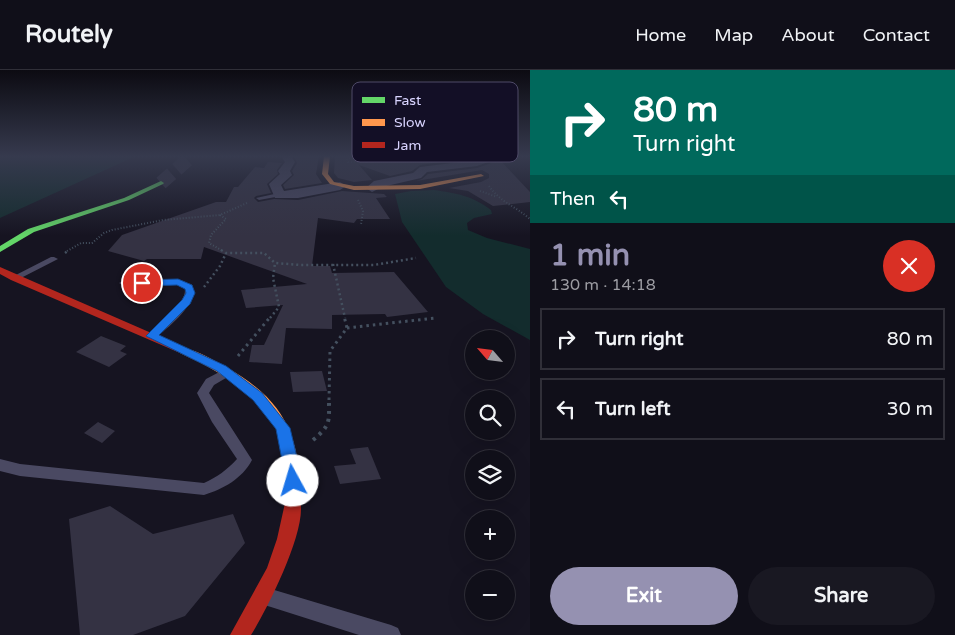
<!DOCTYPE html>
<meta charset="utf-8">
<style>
:root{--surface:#100f19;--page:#191822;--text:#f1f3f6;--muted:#9c9ca2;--line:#302f38;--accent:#9591b1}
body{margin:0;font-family:"Varela Round",sans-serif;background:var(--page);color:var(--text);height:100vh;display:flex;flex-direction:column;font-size:19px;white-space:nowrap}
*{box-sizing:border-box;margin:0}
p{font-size:16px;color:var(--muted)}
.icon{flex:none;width:28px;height:28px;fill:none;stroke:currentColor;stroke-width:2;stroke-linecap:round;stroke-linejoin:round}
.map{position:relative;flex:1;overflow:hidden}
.drawer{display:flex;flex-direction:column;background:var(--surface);width:425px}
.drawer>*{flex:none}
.hud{background:#00695c;color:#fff;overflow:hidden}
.needle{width:32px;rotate:298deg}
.fabs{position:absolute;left:465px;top:260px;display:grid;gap:10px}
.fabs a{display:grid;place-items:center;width:50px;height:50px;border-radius:50%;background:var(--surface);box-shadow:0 5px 20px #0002,0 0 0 1px var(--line);font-size:25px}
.pin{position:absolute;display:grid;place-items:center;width:42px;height:42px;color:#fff;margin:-21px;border:2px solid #fff;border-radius:50%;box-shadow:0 1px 5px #0007}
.me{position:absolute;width:55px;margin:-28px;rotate:354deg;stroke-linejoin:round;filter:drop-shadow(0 0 4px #0008)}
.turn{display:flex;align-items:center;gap:18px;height:105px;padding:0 20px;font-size:22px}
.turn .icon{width:65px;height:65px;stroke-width:2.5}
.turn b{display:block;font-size:35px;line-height:42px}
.then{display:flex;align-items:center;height:48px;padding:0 20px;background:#0003;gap:10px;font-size:19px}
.round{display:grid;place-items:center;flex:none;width:52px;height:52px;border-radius:26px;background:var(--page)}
.summary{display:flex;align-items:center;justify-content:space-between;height:85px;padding:0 20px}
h1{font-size:30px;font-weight:800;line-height:38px;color:var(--accent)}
.primary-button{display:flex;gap:10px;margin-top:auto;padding:10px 20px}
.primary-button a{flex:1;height:58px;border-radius:30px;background:var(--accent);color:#fff;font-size:20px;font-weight:800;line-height:58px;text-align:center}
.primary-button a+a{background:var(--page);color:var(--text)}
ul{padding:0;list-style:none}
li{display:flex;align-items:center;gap:15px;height:62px;margin:0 10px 8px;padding:0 10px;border:2px solid var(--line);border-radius:0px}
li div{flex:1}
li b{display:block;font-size:19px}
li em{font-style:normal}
header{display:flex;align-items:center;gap:30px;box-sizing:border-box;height:70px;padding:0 25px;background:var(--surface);border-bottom:1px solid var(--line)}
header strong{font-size:24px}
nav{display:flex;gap:28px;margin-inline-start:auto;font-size:18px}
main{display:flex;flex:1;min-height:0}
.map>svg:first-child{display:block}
.green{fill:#132c2d}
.building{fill:#343243}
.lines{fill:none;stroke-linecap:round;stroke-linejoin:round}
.secondary-tunnel{stroke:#333142;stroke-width:14;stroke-dasharray:14 7;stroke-linecap:butt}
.path-far3{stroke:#44505f;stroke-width:2;stroke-dasharray:1 2;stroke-linecap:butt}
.path-far2{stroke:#44505f;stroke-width:2.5;stroke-dasharray:2 3;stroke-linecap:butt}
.path-far1{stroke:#44505f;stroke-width:3;stroke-dasharray:2.5 4;stroke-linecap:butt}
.path{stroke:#44505f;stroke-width:4;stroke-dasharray:3 5;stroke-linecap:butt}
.lane{fill:#4a4962;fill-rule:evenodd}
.street{fill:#4a4962;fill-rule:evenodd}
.fast{fill:#63d668;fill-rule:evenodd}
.slow{fill:#ff974d;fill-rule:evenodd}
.jam{fill:#b3261e;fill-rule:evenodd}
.route{fill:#1a73e8;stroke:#114b97}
.key{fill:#130f26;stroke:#4e4a67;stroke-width:1}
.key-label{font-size:14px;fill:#d9d4ff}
</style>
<header>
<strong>Routely</strong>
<nav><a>Home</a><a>Map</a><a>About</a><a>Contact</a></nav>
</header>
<main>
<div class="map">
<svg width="530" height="565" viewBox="0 0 530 565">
<rect width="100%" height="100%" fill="#161421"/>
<path class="green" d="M0,86H136L0,148Z
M434,120C456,123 473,126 491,140L492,144L474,148L467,153L468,160L487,168L530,179V270L483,244L446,217L402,152L395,124L411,121Z"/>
<path class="building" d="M294,86H319L316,104L322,113L285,119L283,115L294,105L292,101L297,93Z
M335,86H481L420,95L412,101L390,106L359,95L372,110L354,112L338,108L334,103Z
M500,90L530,122V132L493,136L468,121L449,118L481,112L489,108V104L482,100L416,111L422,109L428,104L477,98Z
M268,92L282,93L277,100L278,104L267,114L271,123L256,126L254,128L258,132L274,129L298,130L342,121L384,124L387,127L376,128L390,149H357L354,153L318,148L312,196H330L332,203L394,202L428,242L387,247L385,244L332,245V259L286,258L282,294L249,292L252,275H264L283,235L246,238L241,220L307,214L204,177L201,189H147L144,191L108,181L122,165L216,132H226L234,117H238L255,97L264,98Z
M101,266L126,276L120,281L127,284L109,297L76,282Z
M322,301L327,321L293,322L290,302Z
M98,352L115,361L102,373L84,363Z
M368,377L381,409L340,414L334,396L356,394L350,379Z
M110,436L153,464L233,444L245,473L185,546L133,565H80L69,449Z"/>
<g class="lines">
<path class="secondary-tunnel" d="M161,113L192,86"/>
<path class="path-far3" d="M364,86H367
M348,92L381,91
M348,93L347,89L353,86
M489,116C500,132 515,136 530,149
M480,121L497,127
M358,130L363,141L361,154
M220,145L226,149L211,165L209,173L223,181
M67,181L81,173H92L104,163L112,160L163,150L220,145L247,133"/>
<path class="path-far2" d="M221,180L226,183H264L275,193L301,195H374L416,188
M65,183L69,180
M333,194L345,248
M204,217L220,196L226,183
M270,248L279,237L273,208L275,193"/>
<path class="path-far1" d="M347,258L435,248
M238,286L271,246
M329,330L330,281L347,258L344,246"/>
<path class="path" d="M313,370C331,355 329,352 329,329"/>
<path class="lane" d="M279,123L282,125L281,126L259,130L256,128Z
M51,187H54L58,189L17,210L14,211L10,208Z
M178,209L192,215C200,233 168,257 156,268H148L147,266L148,264C161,253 186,237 185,218L177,215L124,216L119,213L124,210Z
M227,298L233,302L231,305L214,315L209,323L252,390C242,409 223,419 204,425L20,406L0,401V389L20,394L204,413C217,407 227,400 237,389L212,352L197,323L206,309Z
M271,519L391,555L398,558L401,565H359L271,537L264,535L262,528L264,521Z"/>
<path class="street" d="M281,86H291L295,92L290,101L292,105L281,115L284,121L340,112L346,116L340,120L298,128H275L269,114L280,104L278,101L285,92Z
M488,86H505L477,96L427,102L421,108L382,117L372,122L366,118L374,111L413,103L420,97L476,90Z"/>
<path class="fast" d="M161,111L164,113L163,114L129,130L34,162L0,182V176L28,159L124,128Z"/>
<path class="slow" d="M324,86H330L328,104L334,112L354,116L420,115L481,104L484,106L420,119L354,120L330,114L322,104Z
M184,278C199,281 213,290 226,297C286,331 300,366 301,433L299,438L293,440L287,438L285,433C285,410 287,383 277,361C260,322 216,300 180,283L178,281Z"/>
<path class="jam" d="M0,197L188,279L190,281L188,283H180L11,210L0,204Z
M293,426L299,428C311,453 266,542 251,565H230L267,498L277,469L285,433L287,428Z"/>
</g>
<linearGradient id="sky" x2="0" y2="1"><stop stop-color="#0c0b12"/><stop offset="0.52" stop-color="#363a4e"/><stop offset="1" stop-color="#363a4e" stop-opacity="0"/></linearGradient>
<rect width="530" height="166" fill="url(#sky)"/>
<path class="route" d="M178,209L192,215L195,223L190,234L159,265L226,296L262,323L290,358L300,400V411L298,416L293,418L287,416L276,359L253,330L217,301L146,266L182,230L186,223L185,219L177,215L142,216L138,213L142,210Z"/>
<rect x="352" y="12" width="166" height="80" rx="8" class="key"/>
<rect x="362" y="27" width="23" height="6" fill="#63d668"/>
<rect x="362" y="49" width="23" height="7" fill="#ff974d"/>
<rect x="362" y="72" width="23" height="6" fill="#b3261e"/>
<g class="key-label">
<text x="394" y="35">Fast</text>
<text x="394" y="57">Slow</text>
<text x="394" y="80">Jam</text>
</g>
</svg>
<div class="fabs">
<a><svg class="needle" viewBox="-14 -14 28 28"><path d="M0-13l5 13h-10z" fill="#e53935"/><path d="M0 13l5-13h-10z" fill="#9c9ca2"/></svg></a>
<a><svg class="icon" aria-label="search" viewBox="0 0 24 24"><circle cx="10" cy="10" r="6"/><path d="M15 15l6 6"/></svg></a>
<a><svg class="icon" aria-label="layers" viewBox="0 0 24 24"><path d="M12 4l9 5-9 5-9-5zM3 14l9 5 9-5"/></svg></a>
<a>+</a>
<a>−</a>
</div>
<div class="pin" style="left:142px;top:213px;background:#d93025"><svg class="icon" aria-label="arrive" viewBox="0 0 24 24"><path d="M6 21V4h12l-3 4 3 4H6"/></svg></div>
<svg class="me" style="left:293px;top:411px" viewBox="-20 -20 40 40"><circle r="19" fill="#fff"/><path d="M0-13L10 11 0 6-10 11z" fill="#1a73e8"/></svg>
</div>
<section class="drawer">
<div class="hud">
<div class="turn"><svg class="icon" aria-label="right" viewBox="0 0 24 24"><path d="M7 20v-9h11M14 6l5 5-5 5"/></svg><div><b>80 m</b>Turn right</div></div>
<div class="then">Then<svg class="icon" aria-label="left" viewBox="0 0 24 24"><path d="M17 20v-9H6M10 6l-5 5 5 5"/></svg></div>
</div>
<div class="summary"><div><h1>1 min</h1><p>130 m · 14:18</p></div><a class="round" style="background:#d93025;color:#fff"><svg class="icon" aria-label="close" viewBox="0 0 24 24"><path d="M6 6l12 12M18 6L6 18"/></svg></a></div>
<ul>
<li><svg class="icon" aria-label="right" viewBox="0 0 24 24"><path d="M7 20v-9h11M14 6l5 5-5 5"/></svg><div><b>Turn right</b></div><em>80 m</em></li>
<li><svg class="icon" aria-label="left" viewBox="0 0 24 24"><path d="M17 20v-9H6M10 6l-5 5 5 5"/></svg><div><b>Turn left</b></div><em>30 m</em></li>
</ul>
<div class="primary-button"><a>Exit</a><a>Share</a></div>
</section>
</main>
